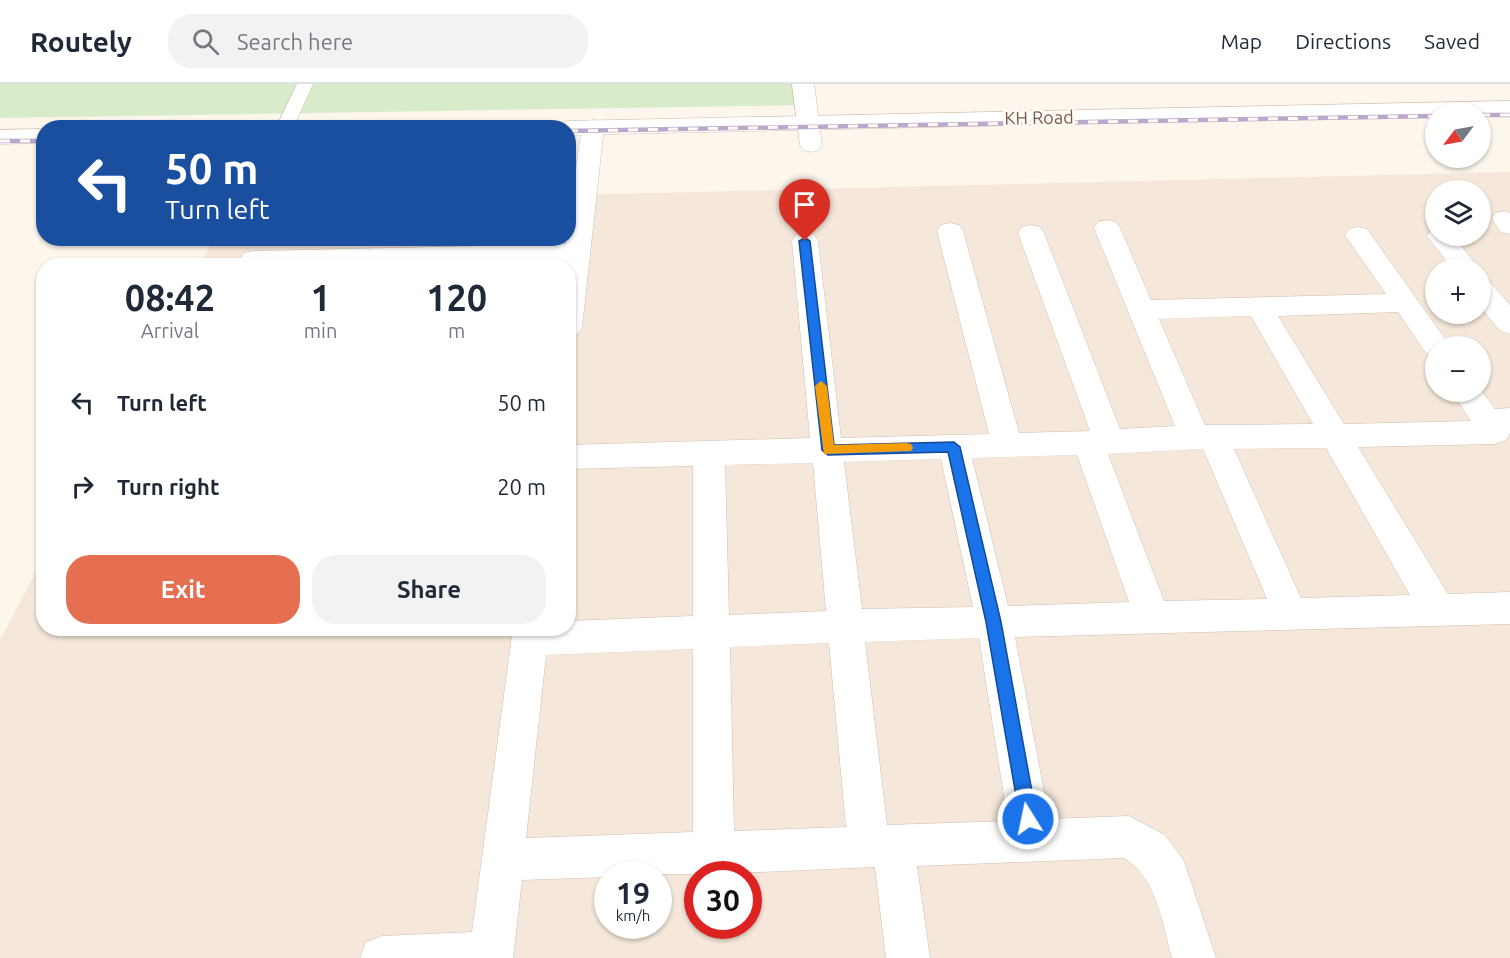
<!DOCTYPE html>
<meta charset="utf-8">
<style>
:root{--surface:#fff;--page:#f2f2f3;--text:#1f2937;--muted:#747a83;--line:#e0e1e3;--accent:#e76f51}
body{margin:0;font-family:Ubuntu,sans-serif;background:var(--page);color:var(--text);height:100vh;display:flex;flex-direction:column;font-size:22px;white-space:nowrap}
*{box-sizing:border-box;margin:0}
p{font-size:20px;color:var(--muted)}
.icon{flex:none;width:33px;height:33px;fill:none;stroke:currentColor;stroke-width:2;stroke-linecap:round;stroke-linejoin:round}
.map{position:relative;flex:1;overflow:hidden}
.details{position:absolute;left:36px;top:174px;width:540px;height:378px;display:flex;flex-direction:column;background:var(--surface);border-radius:24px;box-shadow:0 2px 4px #0004}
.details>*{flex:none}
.hud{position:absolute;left:36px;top:36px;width:540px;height:126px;border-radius:24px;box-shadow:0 2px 4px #0004;background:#1a4fa0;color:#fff;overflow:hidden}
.needle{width:39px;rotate:238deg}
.tools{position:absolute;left:1425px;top:18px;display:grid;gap:12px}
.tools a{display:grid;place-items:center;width:66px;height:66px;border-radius:50%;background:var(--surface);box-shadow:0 2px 4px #0004;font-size:30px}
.speed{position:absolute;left:594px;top:777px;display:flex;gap:12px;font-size:30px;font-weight:700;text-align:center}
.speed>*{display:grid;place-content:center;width:78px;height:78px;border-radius:50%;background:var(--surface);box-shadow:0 2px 4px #0004;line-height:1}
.speed small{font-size:15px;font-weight:400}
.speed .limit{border:9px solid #d22;background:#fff;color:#111}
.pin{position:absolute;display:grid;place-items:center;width:51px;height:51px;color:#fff;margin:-62px -26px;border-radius:50% 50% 50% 0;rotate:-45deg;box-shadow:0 0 6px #0007}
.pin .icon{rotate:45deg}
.me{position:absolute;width:66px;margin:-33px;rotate:350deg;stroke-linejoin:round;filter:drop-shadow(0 0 4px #0008)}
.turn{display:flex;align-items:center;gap:21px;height:126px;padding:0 30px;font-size:27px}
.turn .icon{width:78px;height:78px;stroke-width:2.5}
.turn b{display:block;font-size:42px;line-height:51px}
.eta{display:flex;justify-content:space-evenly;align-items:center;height:102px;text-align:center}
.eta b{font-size:36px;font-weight:600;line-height:42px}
.action{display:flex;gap:12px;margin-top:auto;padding:12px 30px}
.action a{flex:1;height:69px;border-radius:24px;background:var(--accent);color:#fff;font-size:24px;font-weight:600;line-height:69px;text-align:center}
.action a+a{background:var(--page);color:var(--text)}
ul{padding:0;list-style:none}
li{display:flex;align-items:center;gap:18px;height:84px;padding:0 30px}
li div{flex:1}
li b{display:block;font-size:22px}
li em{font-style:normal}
header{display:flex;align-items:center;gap:36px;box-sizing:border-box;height:84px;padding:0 30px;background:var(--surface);border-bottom:2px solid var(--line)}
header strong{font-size:28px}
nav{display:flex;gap:33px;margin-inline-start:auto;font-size:21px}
.search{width:420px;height:54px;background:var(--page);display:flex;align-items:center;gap:15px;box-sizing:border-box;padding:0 21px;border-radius:24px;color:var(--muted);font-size:22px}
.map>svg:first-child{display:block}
.residential{fill:#f5e8da;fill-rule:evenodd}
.green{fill:#d8ecc9}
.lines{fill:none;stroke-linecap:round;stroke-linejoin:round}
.service-casing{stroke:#d1beb0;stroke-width:1}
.minor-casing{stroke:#d1beb0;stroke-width:1}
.secondary-casing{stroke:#d6c0b0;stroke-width:1}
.service{fill:#fff;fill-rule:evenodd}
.minor{fill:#fff;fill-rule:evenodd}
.secondary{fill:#fff;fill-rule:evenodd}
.rail-casing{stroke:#b9a8c9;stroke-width:4.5}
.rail{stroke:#fffaf3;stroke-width:3;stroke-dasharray:10;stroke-linecap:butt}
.route{fill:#1a73e8;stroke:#114b97;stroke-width:1.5}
.slow{fill:#f59e0b}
.labels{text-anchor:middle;stroke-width:6;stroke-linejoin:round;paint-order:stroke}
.far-street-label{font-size:18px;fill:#7a5c4d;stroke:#fffaf3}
</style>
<header>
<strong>Routely</strong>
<div class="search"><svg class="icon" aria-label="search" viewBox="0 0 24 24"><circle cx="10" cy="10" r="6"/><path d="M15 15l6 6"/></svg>Search here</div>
<nav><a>Map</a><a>Directions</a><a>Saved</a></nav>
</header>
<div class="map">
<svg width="1510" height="874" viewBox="0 0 1510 874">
<rect width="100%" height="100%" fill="#fdf6ec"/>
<path class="residential" d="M1510,88V874H0V556L43,474L44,544H568V182L200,181L214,155L568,154L569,111ZM1436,106H1480V152H1436ZM1436,184H1480V230H1436ZM1436,262H1480V308H1436ZM608,790H658V842H608ZM698,790H748V842H698Z"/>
<path class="green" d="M0,0H809L812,21L0,34Z"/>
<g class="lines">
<defs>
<path id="service" d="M297,0H313L293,44H276Z"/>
<path id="minor" d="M792,0H814L822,61L819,66L811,68L803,66L800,61Z
M593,36L601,38L604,43L582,243L578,250L568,253V182H563V177L246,182L240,175L244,169L253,167L566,160V154H568V139L582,43L585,38Z
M1504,127L1510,129V150L1501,148L1492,135L1495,129Z
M1107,136L1116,138L1120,144L1151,216L1386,210L1345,151L1349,145L1358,143L1367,145L1450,262H1436V272L1426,269L1398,228L1278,232L1344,340L1471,337L1452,308H1480V305L1495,325L1510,324V349L1506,356L1495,360L1358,363L1448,510L1510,508V540L1015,553L1049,735L1129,732L1165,751L1184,777L1216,874H1172C1162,839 1157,794 1124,774L917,782L930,874H886L875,783L714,790H608V793L522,796L513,874H360L366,858L382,852L472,848L513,544H568V537L693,532V382L568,385V361L810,354L792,157L796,151L805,149L814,151L818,157L841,354L989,350L937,147L941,141L950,139L959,141L963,147L1019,349L1090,347L1018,149L1022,143L1031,141L1040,143L1044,149L1120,345L1175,342L1094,144L1098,138ZM1251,232L1313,340L1205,341L1159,235ZM1326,364L1410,511L1301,514L1234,365ZM1203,365L1267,515L1164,517L1108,370ZM1077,371L1129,518L1008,522L972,374ZM941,375L973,523L862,525L844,378ZM813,379L826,527L729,531L725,381ZM979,554L1008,737L887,741L865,558ZM829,559L846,743L734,747L730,563ZM693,565V748L526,754L546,571Z
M1436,145V152H1453L1479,184H1452L1427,152L1431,146Z
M1480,194L1489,197L1510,221V250L1500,247L1480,222Z"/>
<path id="secondary" d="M1510,17V31L1436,28V32L568,51V44H557L560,39L568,37Z
M44,45V59L0,60V46Z"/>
</defs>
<use href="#service" class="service-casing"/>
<use href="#minor" class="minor-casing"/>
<use href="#secondary" class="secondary-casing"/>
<use href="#service" class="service"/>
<use href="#minor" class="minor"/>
<use href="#secondary" class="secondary"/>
<defs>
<path id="rail" d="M1480,31H1510
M568,47L1436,32
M0,57H44"/>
</defs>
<use href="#rail" class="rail-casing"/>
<use href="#rail" class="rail"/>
</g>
<path class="route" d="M805,154L810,157L834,361L954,358L960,363L1001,538L1037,735L1034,741L1028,744L1022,741L1020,735L986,538L948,368L828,371L822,366L799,157Z"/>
<path class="slow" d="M821,297L827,302L834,361L906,359L911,360L913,364L911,367L824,370L815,302Z"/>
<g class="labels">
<g class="far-street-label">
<text transform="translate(1039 34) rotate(-1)" y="6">KH Road</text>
</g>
</g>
</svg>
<div class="tools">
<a><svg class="needle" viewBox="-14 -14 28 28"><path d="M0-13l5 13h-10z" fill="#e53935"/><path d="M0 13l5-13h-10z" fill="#747a83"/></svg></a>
<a><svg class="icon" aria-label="layers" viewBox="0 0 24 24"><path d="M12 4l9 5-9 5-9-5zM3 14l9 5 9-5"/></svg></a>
<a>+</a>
<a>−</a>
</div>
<div class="speed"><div>19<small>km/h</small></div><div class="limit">30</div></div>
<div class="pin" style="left:805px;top:157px;background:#d93025"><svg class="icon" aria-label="arrive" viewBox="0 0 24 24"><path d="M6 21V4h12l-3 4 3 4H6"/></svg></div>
<svg class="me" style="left:1028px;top:735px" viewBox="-20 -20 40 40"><circle r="17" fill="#1a73e8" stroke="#fff" stroke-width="3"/><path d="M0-11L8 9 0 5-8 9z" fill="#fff"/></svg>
<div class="hud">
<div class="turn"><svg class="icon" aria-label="left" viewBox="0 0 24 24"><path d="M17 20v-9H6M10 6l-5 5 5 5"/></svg><div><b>50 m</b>Turn left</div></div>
</div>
<section class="details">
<div class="eta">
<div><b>08:42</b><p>Arrival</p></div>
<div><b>1</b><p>min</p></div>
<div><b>120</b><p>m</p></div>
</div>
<ul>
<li><svg class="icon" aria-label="left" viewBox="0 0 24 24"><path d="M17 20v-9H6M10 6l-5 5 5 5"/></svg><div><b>Turn left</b></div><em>50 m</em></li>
<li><svg class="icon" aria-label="right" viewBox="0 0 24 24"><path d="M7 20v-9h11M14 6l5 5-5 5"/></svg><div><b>Turn right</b></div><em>20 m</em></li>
</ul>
<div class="action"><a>Exit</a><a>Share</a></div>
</section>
</div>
